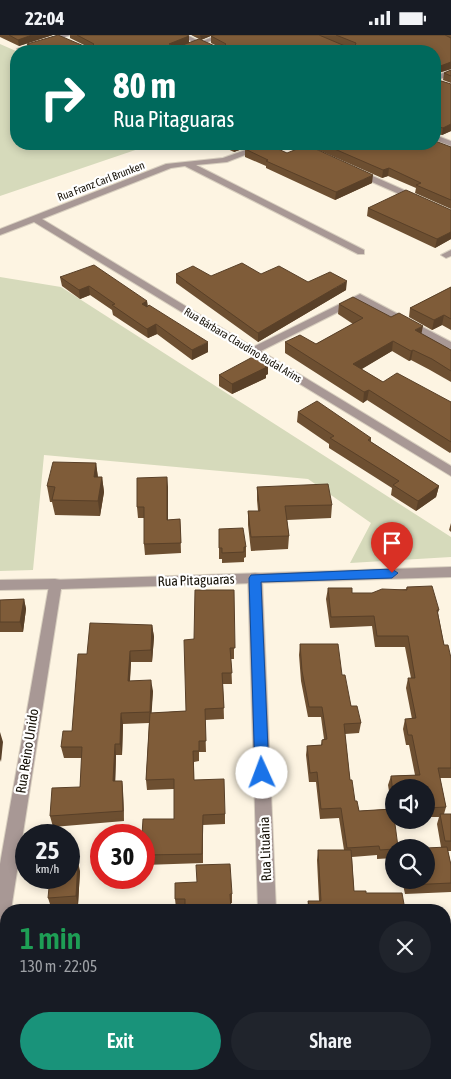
<!DOCTYPE html>
<meta charset="utf-8">
<style>
:root{--surface:#171b24;--page:#20242c;--text:#f1f3f6;--muted:#9ea1a6;--accent:#19937a}
body{margin:0;font-family:"Asap Condensed",sans-serif;background:var(--page);color:var(--text);height:100vh;display:flex;flex-direction:column;font-size:19px;white-space:nowrap}
*{box-sizing:border-box;margin:0}
p{font-size:16px;color:var(--muted)}
.icon{flex:none;width:28px;height:28px;fill:none;stroke:currentColor;stroke-width:2;stroke-linecap:round;stroke-linejoin:round}
.map{position:relative;flex:1;overflow:hidden}
.drawer{position:absolute;left:0px;top:869px;width:451px;height:176px;display:flex;flex-direction:column;background:var(--surface);border-radius:20px 20px 0 0;box-shadow:0 2px 8px #0003}
.drawer>*{flex:none}
.hud{position:absolute;left:10px;top:10px;width:431px;height:105px;border-radius:20px;box-shadow:0 2px 8px #0003;background:#00695c;color:#fff;overflow:hidden}
.tools{position:absolute;left:385px;top:744px;display:grid;gap:10px}
.tools a{display:grid;place-items:center;width:50px;height:50px;border-radius:50%;background:var(--surface);box-shadow:0 2px 8px #0003;font-size:25px}
.speed{position:absolute;left:15px;top:789px;display:flex;gap:10px;font-size:25px;font-weight:700;text-align:center}
.speed>*{display:grid;place-content:center;width:65px;height:65px;border-radius:50%;background:var(--surface);box-shadow:0 2px 8px #0003;line-height:1}
.speed small{font-size:12px;font-weight:400}
.speed .limit{border:8px solid #d22;background:#fff;color:#111}
.pin{position:absolute;display:grid;place-items:center;width:42px;height:42px;color:#fff;margin:-51px -21px;border-radius:50% 50% 50% 0;rotate:-45deg;box-shadow:0 0 5px #0007}
.pin .icon{rotate:45deg}
.me{position:absolute;width:55px;margin:-28px;rotate:358deg;stroke-linejoin:round;filter:drop-shadow(0 0 4px #0008)}
.turn{display:flex;align-items:center;gap:18px;height:105px;padding:0 20px;font-size:22px}
.turn .icon{width:65px;height:65px;stroke-width:2.5}
.turn b{display:block;font-size:35px;line-height:42px}
.round{display:grid;place-items:center;flex:none;width:52px;height:52px;border-radius:26px;background:var(--page)}
.overview{display:flex;align-items:center;justify-content:space-between;height:85px;padding:0 20px}
h1{font-size:30px;font-weight:600;line-height:38px;color:#1e9e55}
.action{display:flex;gap:10px;margin-top:auto;padding:10px 20px}
.action a{flex:1;height:58px;border-radius:30px;background:var(--accent);color:#fff;font-size:20px;font-weight:600;line-height:58px;text-align:center}
.action a+a{background:var(--page);color:var(--text)}
.status{display:flex;justify-content:space-between;align-items:center;height:35px;padding:0 25px;background:var(--surface);direction:ltr}
.status svg{height:14px;fill:currentColor}
.map>svg:first-child{display:block}
.green{fill:#d6dabb}
.lines{fill:none;stroke-linecap:round;stroke-linejoin:round}
.minor-casing{stroke:#d8cfbf;stroke-width:2}
.tertiary-casing{stroke:#d8cfbf;stroke-width:2}
.minor{fill:#a89895;fill-rule:evenodd}
.tertiary{fill:#a89895;fill-rule:evenodd}
.wall{fill:#6d4f31}
.shaded-wall{fill:#594028}
.building{fill:#7f5c39;stroke:#594028}
.route{fill:#1a73e8;stroke:#114b97}
.labels{text-anchor:middle;stroke-width:4.5;stroke-linejoin:round;paint-order:stroke}
.far-street-label{font-size:11px;fill:#140f05;stroke:#fff}
.street-label{font-size:14px;fill:#140f05;stroke:#fff}
</style>
<div class="status"><b>22:04</b><svg viewBox="0 0 49 12"><path d="M0 12V9h3v3zM5 12V6h3v6zM10 12V3h3v9zM15 12V0h3v12zM26 1h20v11H26zM47 4h2v5h-2z"/></svg></div>
<div class="map">
<svg width="451" height="1044" viewBox="0 0 451 1044">
<rect width="100%" height="100%" fill="#fdf4e2"/>
<path class="green" d="M0,9L16,16V109H153L0,161Z
M0,242L61,252L451,502V522L350,528L371,488L308,444L44,420L33,535L0,536Z"/>
<g class="lines">
<defs>
<path id="minor" d="M61,0H71L22,15L17,14Z
M178,0H187L203,8L198,9Z
M451,35V40L435,46V41Z
M262,109H273L227,127L196,130L364,215V219H358L185,131L171,133L42,184L253,312L360,259L451,307V314L447,313L360,266L261,316L451,431V441L34,187L0,200V194L166,129L223,123Z
M291,109H301L323,120L316,122Z
M357,134L451,176V182L354,139L353,137Z
M451,215V221L446,223L441,220Z
M255,538L260,539L262,543L276,875H258L248,543L250,539Z
M55,544L60,545L62,549L60,553L55,554L0,555V545Z
M263,1039H283V1044H263Z"/>
<path id="tertiary" d="M218,0H228L202,9L197,8Z
M435,100L451,106V111L435,105Z
M451,532V542L61,554L11,875H6V891L0,893V829L50,545Z"/>
</defs>
<use href="#minor" class="minor-casing"/>
<use href="#tertiary" class="tertiary-casing"/>
<use href="#minor" class="minor"/>
<use href="#tertiary" class="tertiary"/>
</g>
<path class="wall" d="M0,0H53L19,11L0,2Z
M70,0H187L189,1V8L215,11H217L211,8V1L215,0H451V34L435,39V16H28L27,9L86,11L70,3Z
M191,0H213L201,5Z
M451,35V48L443,45L444,38Z
M435,44L451,49V96L442,100L435,99Z
M217,109H253V110L234,117Z
M317,109H435L451,112V174L415,158L416,153L388,141L382,143L316,114Z
M245,114L287,118L372,148L335,165L266,133V131L245,122Z
M368,173L451,175V204L435,213L367,181Z
M176,239L211,241L261,239L308,247L346,255L258,307L176,248Z
M60,242L147,266L148,272L208,317L192,325L157,299L148,303L113,280L112,275L90,260L80,264L62,251Z
M451,252V295L442,290L432,295L409,282L410,273Z
M339,269L422,299L451,315V347L430,335L411,325L409,326L392,316L361,334L383,347L451,367V417L450,418L367,365L363,368L285,318V307L316,309L353,289L338,279Z
M268,329V339L266,340V343L232,359L219,351V340Z
M298,377L371,403V407L439,451L436,462L416,476L391,460L392,453L329,413V409L297,387Z
M96,428L98,442H102L104,457L100,481L55,480L52,467H50L47,451Z
M168,452V485L180,484L181,518L145,520L144,509V483H138L137,472Z
M257,452L332,470L331,483L287,485L289,501L288,514L251,516L248,490V476H258L257,465Z
M451,488V497L449,495Z
M219,494L246,512V522L244,523V527L222,528V524H219Z
M407,552L439,575L438,578L444,610L451,623V743H440L446,772L444,779H451V816H448L451,830V857L405,859L402,845H426L441,812L437,789L439,782H426V752H394V823L377,824V820L352,822L354,856L366,858L405,875H307L308,866H319L317,825L318,815H344L339,783L320,784L316,747H309L306,720L307,711L321,710L322,705L324,704L321,682H308L301,646L299,620L300,609L342,640L351,671L361,688L359,698L345,699L350,745L355,766L359,776L389,774L388,768L390,762L388,750L391,741L415,740L409,710H406L403,694L405,684H412L406,653L408,643H411L405,612H375L372,591L330,593L326,564L328,553L352,558H372L406,554Z
M234,555V624H231L232,649H223L224,684L205,685L206,717H199V726L194,727V745L225,779V789L203,790V828L144,830V800L174,784V754L147,755L146,745L149,688L123,689L122,720H116L115,746H122L123,756L124,786L53,792L50,781L80,752L82,723H64L61,712L72,696L87,619L152,590L154,602L152,627H131L130,646L153,656L151,678L186,676L194,604Z
M24,564L26,574L23,597H0V565Z
M80,836L78,870L51,872L48,863Z
M232,859V868L185,873H176L175,864Z
M301,1039H381V1044H302Z
M424,1039H445L451,1044H425Z"/>
<path class="shaded-wall" d="M32,0H53L19,11L18,5Z
M200,0H213L201,5Z
M189,1V8L169,16V9Z
M451,27V34L435,39V33Z
M451,89V96L442,100L443,93Z
M234,109H253V110L234,117Z
M389,133L388,141L382,143L383,135Z
M373,140L372,148L335,165L336,157Z
M451,197V204L435,213L437,204Z
M347,246L346,255L258,307V298Z
M89,251L90,260L80,264L79,255Z
M147,266L148,276L142,269Z
M444,280L442,290L432,295L434,285Z
M156,289L157,299L148,303L147,294Z
M423,291L421,301L415,295Z
M393,306L392,316L352,340L353,329Z
M208,307V317L192,325V315Z
M413,315L411,325L409,326L411,316Z
M268,329V339L266,340V343L232,359V349Z
M369,355L367,365L363,368L364,357Z
M96,428L98,444L94,442Z
M102,442L104,457L100,481L98,466Z
M167,442L168,452V496L167,485Z
M439,451L436,462L416,476L418,466Z
M24,564L26,574L23,597L20,587Z
M152,590L154,602L152,627L151,615Z
M130,616L131,627L129,657L128,646Z
M151,645L153,656L151,688L150,677Z
M121,678L123,689L122,720L120,709Z
M0,697L3,707L1,727L0,724Z
M115,709L116,720L115,756L113,746Z
M122,746L123,756L124,786L123,776Z
M78,827L80,836L78,870L76,861Z
M144,1039H146V1044H144Z
M303,1039H305L304,1044H302Z"/>
<path class="building" d="M9,0H32L18,5Z
M58,0L84,11H92L94,9L77,0H187L189,1L169,9L180,11L199,4L215,11H224L226,9L211,1L215,0H319L345,11H355L356,8L336,0H445L451,3V27L435,33V16H42L27,9Z
M451,35V41L444,38Z
M435,44L451,49V89L443,93L435,91V92Z
M435,106L451,112V165L416,150L421,148L389,133L383,135L323,109H435Z
M260,109H267L287,118L307,110L373,140L336,157L266,126L268,125L245,114Z
M406,155L451,175V197L437,204L368,173Z
M242,228L261,239L279,231L308,247L330,237L347,246L258,298L176,239L193,231L211,241Z
M94,230L147,266L142,269L147,272L149,270L208,307L192,315L156,289L147,294L112,270L115,269L89,251L79,255L60,242Z
M451,252V284L444,280L434,285L410,273Z
M353,262L391,282L399,278L423,291L415,295L451,315V336L432,324L413,315L411,316L393,306L353,329L383,347L397,338L451,367V407L369,355L364,357L285,307L300,300L316,309L363,283L339,269Z
M262,317L268,329L265,331L267,332L232,349L219,340Z
M317,366L371,403L368,405L439,451L418,466L393,450L399,446L330,403L334,401L298,377Z
M53,427L96,428L94,442H102L98,466L52,465L55,452L47,451Z
M167,442V485L180,484L181,508L144,509V472H137V443Z
M328,449L332,470L285,471L289,501L251,502L248,476H260L257,452Z
M243,493L246,512H244V517L222,518V513H219V494Z
M432,551L439,575H437L444,610H448L451,623V733H438L446,772L426,773V752H394V773H393L391,759H393L391,741L420,740L412,700H408L405,684L416,683L408,643H415L408,601H377L374,581L331,582L328,553H352V558H372L382,554L407,555V552Z
M195,555H234L235,613H230L232,638H222L224,673L205,674L206,706H199V716H193L194,745L224,744L225,779L203,780L202,819L144,820V800H142L143,784H174V744L146,745L150,678L186,676L184,605L194,604Z
M24,564L20,587H0V565Z
M90,588L152,590L151,615L130,616L128,646L151,645L150,677L121,678L120,709H115L113,746H122L123,776L50,781L52,753L80,752L82,712H61L63,696H72L78,619H87Z
M300,609H338L342,640H345L351,671H357L361,688L344,689L350,745H352L355,766H357L359,776L393,774L398,812H394V814L380,815L379,811L347,813L341,773L321,774L317,737L310,738L307,711L322,710V705L327,704L322,672H309L302,636Z
M440,779H451V806H445Z
M447,812L451,830V848L408,850L407,845H426V813Z
M318,815H351L354,856H366V858H402L405,875H310L308,866H321Z
M78,827L76,861L48,863L50,842H69V828Z
M230,829L232,859H230L231,875H185V864H175V848L197,847L196,830Z
M451,1001V1044H429V1039H445V1002Z
M61,1039H144V1044H61Z
M178,1039H231V1044H178Z
M306,1039H381V1044H306Z"/>
<path class="route" d="M392,534L398,538L392,543L261,547L269,738L267,743L262,745L257,743L255,738L249,543L251,540Z"/>
<g class="labels">
<g class="far-street-label">
<text transform="translate(101 146) rotate(-21)" y="4">Rua Franz Carl Brunken</text>
<text transform="translate(243 310) rotate(31)" y="4">Rua Bárbara Claudino Budal Arins</text>
</g>
<g class="street-label">
<text transform="translate(196 545) rotate(-2)" y="5">Rua Pitaguaras</text>
<text transform="translate(27 716) rotate(-81)" y="5">Rua Reino Unido</text>
<text transform="translate(265 814) rotate(-92)" y="5">Rua Lituânia</text>
</g>
</g>
</svg>
<div class="tools">
<a><svg class="icon" aria-label="sound" viewBox="0 0 24 24"><path d="M4 9h4l5-4v14l-5-4H4zM17 9q2 3 0 6"/></svg></a>
<a><svg class="icon" aria-label="search" viewBox="0 0 24 24"><circle cx="10" cy="10" r="6"/><path d="M15 15l6 6"/></svg></a>
</div>
<div class="speed"><div>25<small>km/h</small></div><div class="limit">30</div></div>
<div class="pin" style="left:392px;top:538px;background:#d93025"><svg class="icon" aria-label="arrive" viewBox="0 0 24 24"><path d="M6 21V4h12l-3 4 3 4H6"/></svg></div>
<svg class="me" style="left:262px;top:738px" viewBox="-20 -20 40 40"><circle r="19" fill="#fff"/><path d="M0-13L10 11 0 6-10 11z" fill="#1a73e8"/></svg>
<div class="hud">
<div class="turn"><svg class="icon" aria-label="right" viewBox="0 0 24 24"><path d="M7 20v-9h11M14 6l5 5-5 5"/></svg><div><b>80 m</b>Rua Pitaguaras</div></div>
</div>
<section class="drawer">
<div class="overview"><div><h1>1 min</h1><p>130 m · 22:05</p></div><a class="round"><svg class="icon" aria-label="close" viewBox="0 0 24 24"><path d="M6 6l12 12M18 6L6 18"/></svg></a></div>
<div class="action"><a>Exit</a><a>Share</a></div>
</section>
</div>
